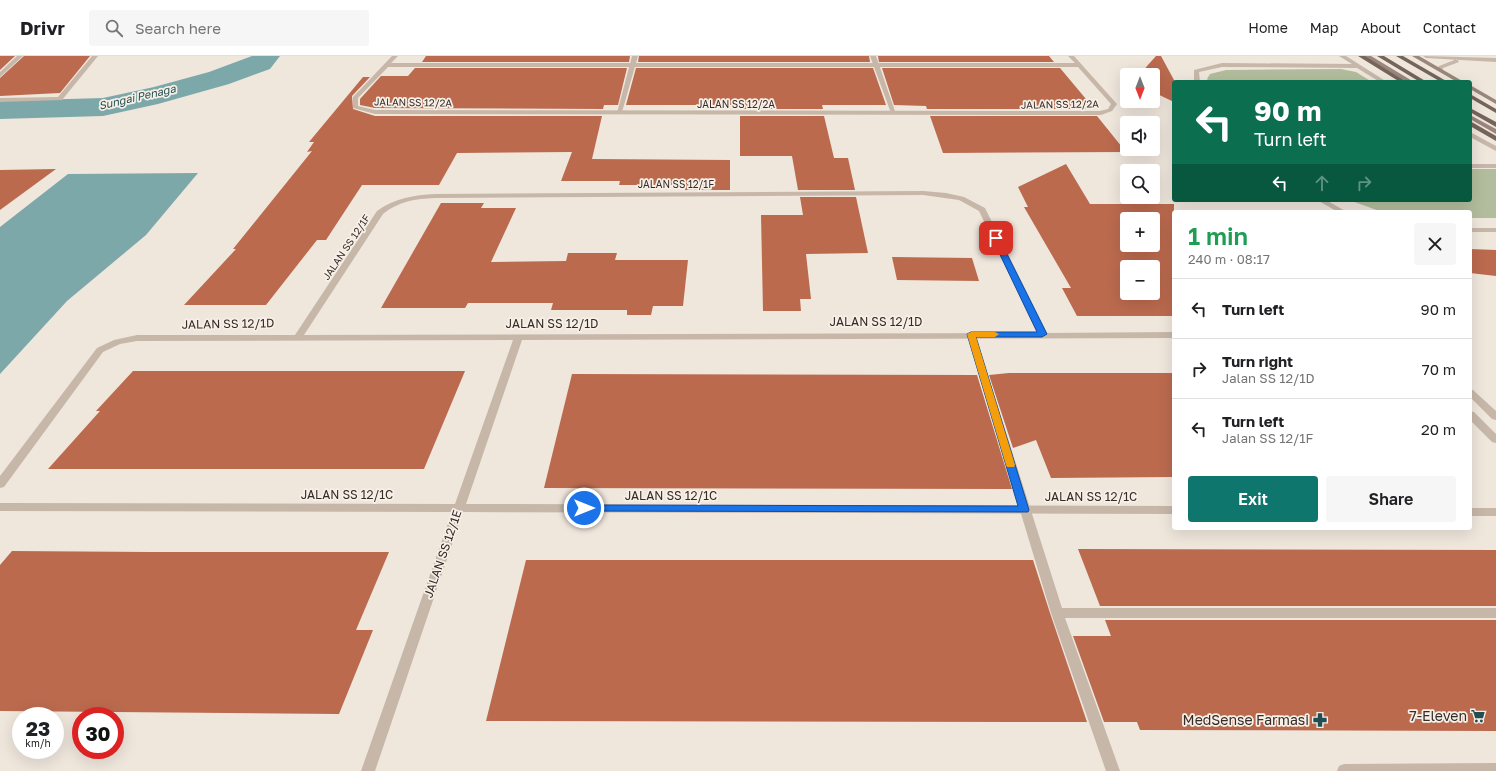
<!DOCTYPE html>
<meta charset="utf-8">
<style>
:root{--surface:#fff;--page:#f6f6f6;--text:#202124;--muted:#757577;--line:#e0e0e0;--accent:#0f766e}
body{margin:0;font-family:"Golos Text",sans-serif;background:var(--page);color:var(--text);height:100vh;display:flex;flex-direction:column;font-size:15px;white-space:nowrap}
*{box-sizing:border-box;margin:0}
p{font-size:13px;color:var(--muted)}
.icon{flex:none;width:22px;height:22px;fill:none;stroke:currentColor;stroke-width:2;stroke-linecap:round;stroke-linejoin:round}
.map{position:relative;flex:1;overflow:hidden}
.side{position:absolute;left:1172px;top:154px;width:300px;height:320px;display:flex;flex-direction:column;background:var(--surface);border-radius:4px;box-shadow:0 4px 16px #0002}
.side>*{flex:none}
.banner{position:absolute;left:1172px;top:24px;width:300px;height:122px;border-radius:4px;box-shadow:0 4px 16px #0002;background:#0b6e4f;color:#fff;overflow:hidden}
.needle{width:26px;rotate:180deg}
.buttons{position:absolute;left:1120px;top:12px;display:grid;gap:8px}
.buttons a{display:grid;place-items:center;width:40px;height:40px;border-radius:4px;background:var(--surface);box-shadow:0 4px 16px #0002;font-size:20px}
.speed{position:absolute;left:12px;top:651px;display:flex;gap:8px;font-size:20px;font-weight:700;text-align:center}
.speed>*{display:grid;place-content:center;width:52px;height:52px;border-radius:50%;background:var(--surface);box-shadow:0 4px 16px #0002;line-height:1}
.speed small{font-size:10px;font-weight:400}
.speed .limit{border:6px solid #d22;background:#fff;color:#111}
.pin{position:absolute;display:grid;place-items:center;width:34px;height:34px;color:#fff;margin:-17px;border-radius:8px;box-shadow:0 2px 6px #0006}
.me{position:absolute;width:44px;margin:-22px;rotate:90deg;stroke-linejoin:round;filter:drop-shadow(0 0 3px #0008)}
.turn{display:flex;align-items:center;gap:14px;height:84px;padding:0 16px;font-size:18px}
.turn .icon{width:52px;height:52px;stroke-width:2.5}
.turn b{display:block;font-size:28px;line-height:34px}
.lanes{display:flex;align-items:center;height:38px;padding:0 16px;background:#0003;justify-content:center;gap:20px;direction:ltr}
.lanes .off{opacity:.35}
.round{display:grid;place-items:center;flex:none;width:42px;height:42px;border-radius:4px;background:var(--page)}
.summary{display:flex;align-items:center;justify-content:space-between;height:68px;padding:0 16px}
h1{font-size:24px;font-weight:600;line-height:30px;color:#1e9e55}
.cta{display:flex;gap:8px;margin-top:auto;padding:8px 16px}
.cta a{flex:1;height:46px;border-radius:4px;background:var(--accent);color:#fff;font-size:16px;font-weight:600;line-height:46px;text-align:center}
.cta a+a{background:var(--page);color:var(--text)}
ul{padding:0;list-style:none}
li{display:flex;align-items:center;gap:12px;height:60px;padding:0 16px;border-top:1px solid var(--line)}
li div{flex:1}
li b{display:block;font-size:15px}
li em{font-style:normal}
header{display:flex;align-items:center;gap:24px;box-sizing:border-box;height:56px;padding:0 20px;background:var(--surface);border-bottom:1px solid var(--line)}
header strong{font-size:19px}
nav{display:flex;gap:22px;margin-inline-start:auto;font-size:14px}
.search{width:280px;height:36px;background:var(--page);display:flex;align-items:center;gap:10px;box-sizing:border-box;padding:0 14px;border-radius:4px;color:var(--muted);font-size:15px}
.map>svg:first-child{display:block}
.green{fill:#b2bd9d}
.water{fill:#7da8aa}
.lines{fill:none;stroke-linecap:round;stroke-linejoin:round}
.river{fill:#7da8aa;fill-rule:evenodd}
.building{fill:#bb6a4e;fill-rule:evenodd}
.service{fill:#c6b7a9;fill-rule:evenodd}
.minor{fill:#c6b7a9;fill-rule:evenodd}
.secondary{fill:#9a867a;fill-rule:evenodd}
.primary{fill:#75645a;fill-rule:evenodd}
.route{fill:#1a73e8;stroke:#114b97}
.slow{fill:#f59e0b}
.labels{text-anchor:middle;stroke-width:3.5;stroke-linejoin:round;paint-order:stroke}
.far-street-label{font-size:10px;fill:#342c28;stroke:#f8f0e7}
.far-water-label{font-size:11px;font-style:italic;fill:#214e52;stroke:#f8f0e7}
.street-label{font-size:12px;fill:#342c28;stroke:#f8f0e7}
.near-poi-label{font-size:14px;fill:#342c28;stroke:#f8f0e7;text-anchor:end}
</style>
<header>
<strong>Drivr</strong>
<div class="search"><svg class="icon" aria-label="search" viewBox="0 0 24 24"><circle cx="10" cy="10" r="6"/><path d="M15 15l6 6"/></svg>Search here</div>
<nav><a>Home</a><a>Map</a><a>About</a><a>Contact</a></nav>
</header>
<div class="map">
<svg width="1496" height="715" viewBox="0 0 1496 715">
<rect width="100%" height="100%" fill="#efe6dc"/>
<path class="green" d="M1341,13L1356,16L1372,26H1209L1207,23L1210,18L1226,14Z
M1470,113H1496V162H1470V156H1382L1349,144H1470Z"/>
<path class="water" d="M198,117L146,179L67,245L0,318V171L68,118Z"/>
<g class="lines">
<path class="river" d="M252,0H280L270,13L229,28L158,48L103,60L0,63V45L103,42L154,31L209,16Z"/>
</g>
<path class="building" d="M0,0H15L0,14Z
M24,0H90L60,37L0,40V22Z
M426,0H630L629,6H422Z
M639,0H869L870,6H638Z
M878,0H1049L1054,6H879Z
M1156,0H1161L1174,24V46L1153,36V19H1139Z
M415,12H627L618,49H604L603,53L375,52L360,49V43L381,20H408Z
M636,12H873L886,49H822L823,53H740V49H626Z
M882,12H1060L1091,49H1088L1091,53H927L926,50L894,49Z
M363,21H370L352,40L353,53L375,60H602L592,103L730,104V134H685L686,129H619L620,125H561L572,96L457,97L439,129H362L326,184H317L266,249H184L236,193H233L312,95L307,96L314,86H309Z
M740,60H824L834,102H848L855,134H798L792,100H740Z
M930,60H1097L1126,96L943,97Z
M1066,108L1090,148H1174V260H1077L1062,232H1071L1024,151H1028L1018,131ZM1127,163H1153V189H1127ZM1127,211H1153V237H1127Z
M56,113L0,154V114Z
M800,141H856L868,197L806,198L811,243H800L801,255H763L761,159H803Z
M441,147H484L481,152H516L491,206L566,205L568,197H617L615,204H688L683,250H653L651,259H627V254H551L553,247H468L465,252H381Z
M1470,193L1496,194V220L1470,217Z
M892,201L972,202L979,225L897,224Z
M133,315H465L424,413H48L100,355H96Z
M1009,317H1174V421L1051,422L1036,384L1013,392L989,319Z
M572,318L977,319L1012,433L544,432Z
M1078,493L1496,494V550H1100Z
M12,495L149,496H389L356,574H373L339,658L0,655V509Z
M526,504H1033L1050,557L1087,666L486,665Z
M1105,564H1496V675L1140,674L1137,666H1104L1073,580H1111Z"/>
<g class="lines">
<path class="service" d="M92,0H98L62,44L0,46V42L58,41Z
M632,0H638L622,56L617,57Z
M870,0H876L896,58L891,57Z
M971,276L975,279L1062,552H1496V562H1065L1120,715H1106L1051,557L967,279Z"/>
<path class="minor" d="M17,0H23L0,21V16Z
M392,0H398L391,7H1075L1068,0H1074L1117,48L1112,55L1101,59L375,58L353,52V41ZM388,11H1078L1111,48L1108,53L1100,55L375,54L358,50V42Z
M1339,0H1346L1387,26H1380L1357,12L1222,11L1199,16L1200,26H1194V14L1222,7L1352,8Z
M1423,0L1496,2V6L1426,2Z
M1457,3L1459,6L1443,12L1442,15L1437,14L1439,10Z
M1470,76L1496,90V95L1470,81Z
M1470,108H1496V112H1470Z
M923,135L946,137L964,141L985,152L1047,277L1174,276V282L522,284L466,448L1174,450V458L463,456L375,715H361L452,456L0,455V447L455,448L513,284L137,285L120,288L103,296L4,431L0,432V420L97,292L114,284L137,279H295L377,155C395,142 414,139 435,138ZM923,139L959,144L979,155L1038,277L304,279L383,158C399,145 415,143 435,142Z
M1317,144H1326L1347,156H1338Z
M1470,172H1496V176H1470Z
M1470,333L1473,334L1496,355V364L1492,363L1470,341Z
M1470,355L1474,356L1496,378V387L1492,386L1470,364Z
M1470,452H1496V460H1470Z
M1496,707V715H1337L1339,710L1344,708Z"/>
<path class="secondary" d="M1364,0H1371L1414,26H1407Z
M1412,0H1419L1464,26H1457Z
M1470,29L1496,44V48L1470,33Z
M1470,59L1496,73V78L1470,63Z"/>
<path class="primary" d="M1358,0H1365L1407,26H1400Z
M1377,0H1384L1427,26H1420Z
M1396,0H1403L1448,26H1441Z
M1470,38L1496,53V57L1470,42Z
M1470,52L1496,66V71L1470,56Z
M1470,65L1496,80V85L1470,70Z"/>
</g>
<path class="route" d="M993,180L999,182L1047,278L1042,281H976L1029,454L1028,456L581,455L579,452L581,450L584,449L1018,450L967,278L971,276H1037L992,182Z"/>
<path class="slow" d="M971,276H995L999,278L995,281H976L1015,409L1014,411H1007L1006,409L967,278Z"/>
<defs>
<symbol id="supermarket-bare" viewBox="-9 -9 18 18"><path d="M-6-5.5h2.5l.6 2H6L4.5 2H-2.5L-4.4-4H-6ZM-1.5 3.2a1.3 1.3 0 1 0 .1 0ZM3 3.2a1.3 1.3 0 1 0 .1 0Z" fill="#214e52" stroke="#f8f0e7" stroke-width="2.5" paint-order="stroke"/></symbol>
<symbol id="pharmacy-bare" viewBox="-9 -9 18 18"><path d="M-2-6h4v4h4v4h-4v4h-4v-4h-4v-4h4Z" fill="#214e52" stroke="#f8f0e7" stroke-width="2.5" paint-order="stroke"/></symbol>
</defs>
<g fill-rule="evenodd">
<use href="#supermarket-bare" x="1468" y="650" width="20" height="20"/>
<use href="#pharmacy-bare" x="1310" y="654" width="20" height="20"/>
</g>
<g class="labels">
<g class="far-street-label">
<text transform="translate(413 46) rotate(1)" y="4">JALAN SS 12/2A</text>
<text x="736" y="52">JALAN SS 12/2A</text>
<text transform="translate(1060 48) rotate(-1)" y="4">JALAN SS 12/2A</text>
<text x="676" y="132">JALAN SS 12/1F</text>
<text transform="translate(346 191) rotate(-56)" y="4">JALAN SS 12/1F</text>
</g>
<g class="far-water-label">
<text transform="translate(137 41) rotate(-13)" y="4">Sungai Penaga</text>
</g>
<g class="street-label">
<text x="876" y="270">JALAN SS 12/1D</text>
<text transform="translate(228 268) rotate(-1)" y="4">JALAN SS 12/1D</text>
<text x="552" y="272">JALAN SS 12/1D</text>
<text x="347" y="443">JALAN SS 12/1C</text>
<text x="671" y="444">JALAN SS 12/1C</text>
<text x="1091" y="445">JALAN SS 12/1C</text>
<text transform="translate(443 498) rotate(-71)" y="4">JALAN SS 12/1E</text>
</g>
<g class="near-poi-label">
<text x="1467" y="665">7-Eleven</text>
<text x="1309" y="669">MedSense Farmasi</text>
</g>
</g>
</svg>
<div class="buttons">
<a><svg class="needle" viewBox="-14 -14 28 28"><path d="M0-13l5 13h-10z" fill="#e53935"/><path d="M0 13l5-13h-10z" fill="#757577"/></svg></a>
<a><svg class="icon" aria-label="sound" viewBox="0 0 24 24"><path d="M4 9h4l5-4v14l-5-4H4zM17 9q2 3 0 6"/></svg></a>
<a><svg class="icon" aria-label="search" viewBox="0 0 24 24"><circle cx="10" cy="10" r="6"/><path d="M15 15l6 6"/></svg></a>
<a>+</a>
<a>−</a>
</div>
<div class="speed"><div>23<small>km/h</small></div><div class="limit">30</div></div>
<div class="pin" style="left:996px;top:182px;background:#d93025"><svg class="icon" aria-label="arrive" viewBox="0 0 24 24"><path d="M6 21V4h12l-3 4 3 4H6"/></svg></div>
<svg class="me" style="left:584px;top:452px" viewBox="-20 -20 40 40"><circle r="17" fill="#1a73e8" stroke="#fff" stroke-width="3"/><path d="M0-11L8 9 0 5-8 9z" fill="#fff"/></svg>
<div class="banner">
<div class="turn"><svg class="icon" aria-label="left" viewBox="0 0 24 24"><path d="M17 20v-9H6M10 6l-5 5 5 5"/></svg><div><b>90 m</b>Turn left</div></div>
<div class="lanes"><svg class="icon" aria-label="left" viewBox="0 0 24 24"><path d="M17 20v-9H6M10 6l-5 5 5 5"/></svg><svg class="icon off" aria-label="ahead" viewBox="0 0 24 24"><path d="M12 20V5M6 11l6-6 6 6"/></svg><svg class="icon off" aria-label="right" viewBox="0 0 24 24"><path d="M7 20v-9h11M14 6l5 5-5 5"/></svg></div>
</div>
<section class="side">
<div class="summary"><div><h1>1 min</h1><p>240 m · 08:17</p></div><a class="round"><svg class="icon" aria-label="close" viewBox="0 0 24 24"><path d="M6 6l12 12M18 6L6 18"/></svg></a></div>
<ul>
<li><svg class="icon" aria-label="left" viewBox="0 0 24 24"><path d="M17 20v-9H6M10 6l-5 5 5 5"/></svg><div><b>Turn left</b></div><em>90 m</em></li>
<li><svg class="icon" aria-label="right" viewBox="0 0 24 24"><path d="M7 20v-9h11M14 6l5 5-5 5"/></svg><div><b>Turn right</b><p>Jalan SS 12/1D</p></div><em>70 m</em></li>
<li><svg class="icon" aria-label="left" viewBox="0 0 24 24"><path d="M17 20v-9H6M10 6l-5 5 5 5"/></svg><div><b>Turn left</b><p>Jalan SS 12/1F</p></div><em>20 m</em></li>
</ul>
<div class="cta"><a>Exit</a><a>Share</a></div>
</section>
</div>
